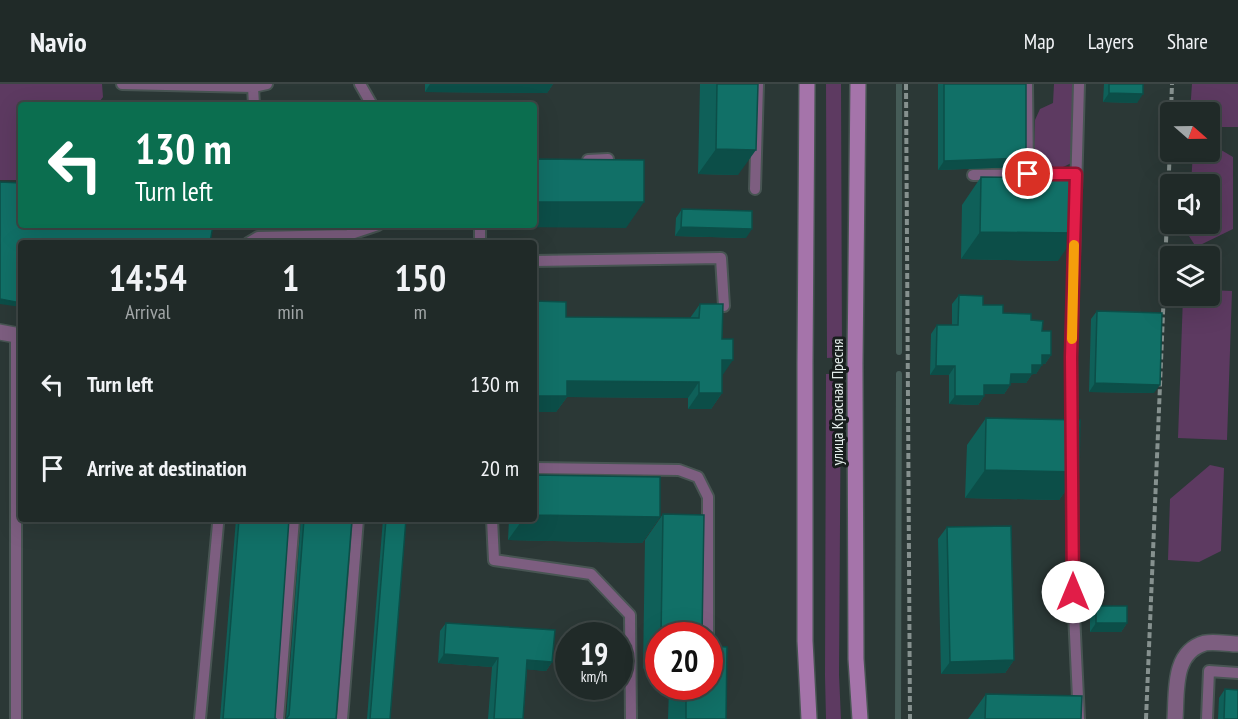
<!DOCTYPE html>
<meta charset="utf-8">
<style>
:root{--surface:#202a28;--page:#283230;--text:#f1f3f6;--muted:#a2a7a8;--line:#3d4645}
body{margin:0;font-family:"PT Sans Narrow",sans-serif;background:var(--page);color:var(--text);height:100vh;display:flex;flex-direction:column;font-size:22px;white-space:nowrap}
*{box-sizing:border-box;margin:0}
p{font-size:20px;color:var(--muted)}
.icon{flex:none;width:33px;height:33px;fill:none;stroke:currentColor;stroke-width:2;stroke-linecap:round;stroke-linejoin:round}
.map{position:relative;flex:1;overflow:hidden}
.sheet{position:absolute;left:18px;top:156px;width:519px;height:282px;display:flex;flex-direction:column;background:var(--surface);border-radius:6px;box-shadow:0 6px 24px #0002,0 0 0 2px var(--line)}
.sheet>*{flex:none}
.guide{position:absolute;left:18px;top:18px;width:519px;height:126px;border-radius:6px;box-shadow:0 6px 24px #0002,0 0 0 2px var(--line);background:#0b6e4f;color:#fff;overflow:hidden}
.needle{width:39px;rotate:110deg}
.buttons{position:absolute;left:1160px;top:18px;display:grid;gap:12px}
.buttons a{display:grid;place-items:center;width:60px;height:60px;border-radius:6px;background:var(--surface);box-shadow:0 6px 24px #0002,0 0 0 2px var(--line);font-size:30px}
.speed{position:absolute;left:555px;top:538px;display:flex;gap:12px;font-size:30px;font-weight:700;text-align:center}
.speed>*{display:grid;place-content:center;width:78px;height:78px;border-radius:50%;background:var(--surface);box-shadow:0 6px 24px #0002,0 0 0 2px var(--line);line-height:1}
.speed small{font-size:15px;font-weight:400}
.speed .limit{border:9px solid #d22;background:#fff;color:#111}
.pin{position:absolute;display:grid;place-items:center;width:51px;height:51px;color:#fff;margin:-26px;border:3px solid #fff;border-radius:50%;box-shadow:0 2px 6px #0007}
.me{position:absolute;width:66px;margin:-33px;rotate:0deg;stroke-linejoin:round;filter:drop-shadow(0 0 4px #0008)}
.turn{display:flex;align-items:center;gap:21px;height:126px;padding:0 18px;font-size:27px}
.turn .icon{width:78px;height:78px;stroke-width:2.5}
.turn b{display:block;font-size:42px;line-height:51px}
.eta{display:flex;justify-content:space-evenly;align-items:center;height:102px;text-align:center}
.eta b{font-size:36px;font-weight:800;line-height:42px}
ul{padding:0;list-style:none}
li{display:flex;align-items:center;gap:18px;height:84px;padding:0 18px}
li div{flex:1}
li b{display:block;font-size:22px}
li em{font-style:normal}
header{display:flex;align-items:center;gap:36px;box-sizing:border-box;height:84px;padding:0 30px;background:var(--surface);border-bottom:2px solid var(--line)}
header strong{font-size:28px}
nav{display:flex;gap:33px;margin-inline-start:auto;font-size:21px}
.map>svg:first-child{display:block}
.green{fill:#5d3a61}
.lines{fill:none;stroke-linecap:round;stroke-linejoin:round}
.stream{stroke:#465c58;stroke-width:6}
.lane-casing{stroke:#485553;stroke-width:14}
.street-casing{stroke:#485553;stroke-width:18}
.secondary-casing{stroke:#485553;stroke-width:18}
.path{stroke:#86918f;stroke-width:4;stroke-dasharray:6 3;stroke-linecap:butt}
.lane{stroke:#7d5e80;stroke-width:10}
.street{stroke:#7d5e80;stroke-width:15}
.secondary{stroke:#a574aa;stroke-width:15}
.wall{fill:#0f6059}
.shaded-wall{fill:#0c4e48}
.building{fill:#117067;stroke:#0c4e48;stroke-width:1.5}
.route-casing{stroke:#92132f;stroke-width:15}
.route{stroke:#e11d48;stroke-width:10}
.slow{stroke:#f59e0b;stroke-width:10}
.labels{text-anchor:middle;stroke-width:6;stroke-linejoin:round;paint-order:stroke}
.street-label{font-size:16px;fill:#e2ebe9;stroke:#181e1d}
</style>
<header>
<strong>Navio</strong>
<nav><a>Map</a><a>Layers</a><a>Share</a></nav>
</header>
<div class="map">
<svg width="1238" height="635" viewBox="0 0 1238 635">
<rect width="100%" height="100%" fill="#2b3836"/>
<path class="green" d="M0,0H102L103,13L97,21H21V96H0Z
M826,0H841L842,273L827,274Z
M1054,0H1075L1073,78C1058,87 1047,88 1034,75L1035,36L1040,25L1053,19Z
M1192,0H1238V43H1209V28H1190Z
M1216,63L1233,73V145L1196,163L1189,152V140H1209V100H1191L1193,68H1209V64Z
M1209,206L1232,207L1227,356L1178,354L1183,212H1209Z
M826,290H841L839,591L841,635H826L825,592Z
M1210,381L1224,384L1221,467L1199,478L1168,476L1170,415Z"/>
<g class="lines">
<path class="stream" d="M899,268V0
M898,635L899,290"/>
<defs>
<path id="lane" d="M122,0L253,3L267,0
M360,0L372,21
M1027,0L1028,90
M253,3L254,21
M588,76L608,75
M973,91L1076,90
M755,105L758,0
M1076,107L1079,0
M480,141V159
M248,159L258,153L348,151L378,141
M534,177L721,174L724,222
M1072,350L1071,273L1075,140
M1072,383L1073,508L1079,635
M534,384L679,386L698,393L708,413V552
M492,435L494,476L591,490L630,531L631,635
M16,635V251
M200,635L218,440
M278,635L294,435
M342,635L358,435
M1207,635L1209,587L1238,589"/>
<path id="street" d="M0,248L21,252
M1175,635C1177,608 1172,568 1205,559C1215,557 1228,560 1238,560"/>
<path id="secondary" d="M807,0L805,280V557L809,635
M858,0L855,280L856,575L860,635"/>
</defs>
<use href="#lane" class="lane-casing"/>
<use href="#street" class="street-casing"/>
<use href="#secondary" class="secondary-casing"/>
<path class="path" d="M906,0L910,635
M1171,28L1172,0
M1146,635L1170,63"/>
<use href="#lane" class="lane"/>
<use href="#street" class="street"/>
<use href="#secondary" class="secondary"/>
</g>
<path class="wall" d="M425,0H553L547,9L425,8Z
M700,0H758L738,91L698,90Z
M938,0H1026V74L1020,83L938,86Z
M1104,0H1143L1137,19L1103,18Z
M981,93L1058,177L961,175L962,121Z
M682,125L746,154L675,152L676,134Z
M959,211L1003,229L1031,236L1042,247L1051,271L1045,280H1042L1036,290H1032L1026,299H1010V301L1004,310H984V312L978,321L949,320V291H930L931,250L937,241H952V220Z
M700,220L722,292V309L711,325H688V314L567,313L556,328L566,233L690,234Z
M1097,227L1154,309L1089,308L1091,235Z
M986,334L1079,388L1059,416L965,414L967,361Z
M663,430L702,552H658V585H643L645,456Z
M660,433L642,459L508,456L509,435Z
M236,435H289L275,634L276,635H220Z
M301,435H352L336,635H286Z
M383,435H406L390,635H367Z
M947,443L1014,576L1005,589L941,590L938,455Z
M1096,522L1127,539L1121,548H1090V531Z
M446,539L552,578L546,587L527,585L523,635H488L492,583L438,579L440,547Z
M669,603H710L726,635H668Z
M1225,605L1238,635H1218L1219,614Z
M986,610L1081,635H968Z"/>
<path class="shaded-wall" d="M430,0H553L547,9L425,8Z
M1109,9L1143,10L1137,19L1103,18Z
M716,65L756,66L738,91L698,90Z
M1026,74L1020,83L938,86L944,77Z
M534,118H644L626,144L496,143L497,141H534Z
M681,143L752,145L746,154L675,152Z
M980,148L1077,149L1058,177L961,175Z
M0,215L21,219V223L0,220Z
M1042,271H1051L1045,280H1036Z
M722,276H733L722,292Z
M1032,281H1042L1036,290H1032L1026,299H1004L1011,290Z
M936,282H955L949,291H930Z
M567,297L699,298L688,314L567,313L556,328H534V312Z
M1095,299L1160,301L1154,309L1089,308Z
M984,301H1010L1004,310H978Z
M699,309H722L711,325H688Z
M955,312H984L978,321L949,320Z
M985,386L1079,388L1059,416L965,414Z
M534,431L660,433L642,459L508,456L523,435H534Z
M1096,539H1127L1121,548H1090Z
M658,564V585H643Z
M444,570L498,574L492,583L438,579Z
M527,576L552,578L546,587L521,585Z
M1014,576L1005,589L941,590L950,578Z"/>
<path class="building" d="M717,0H758L756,66L716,65Z
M944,0H1026V74L944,77Z
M1109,0H1143V10L1109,9Z
M534,75L644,76V118H534Z
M981,93L1078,94L1077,149L980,148Z
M0,98L21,99V141H213L210,159H21V219L0,215Z
M682,125L752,127V145L681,143Z
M318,155H357V159H318Z
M959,211L983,212V221H1003V229L1031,230V236L1043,237L1042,247H1051V271H1042V281H1032V290H1011L1010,301H984V312H955V282H936L937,241H958Z
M534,217L566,218V233L699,234L700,220H723L722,255H733V276H722V309H699V298L567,297V312H534Z
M1097,227L1162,229L1160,301L1095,299Z
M986,334L1080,336L1079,388L985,386Z
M534,391L660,393V433L534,431Z
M663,430L704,431L702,552H661Z
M239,435H289L275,634L276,635H223Z
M304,435H352L336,635H286L289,631Z
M386,435H406L390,635H370Z
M1011,442L1014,576L950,578L947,443Z
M1096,522H1127V539H1096Z
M446,539L555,546L552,578L527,576L523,635H494L498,574L444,570Z
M710,562L727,563L726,635H686V603H710Z
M1225,605L1238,606V635H1224Z
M986,610L1082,612L1081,635H985Z"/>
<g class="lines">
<defs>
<path id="route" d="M1028,90H1076L1071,273L1073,508"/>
</defs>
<use href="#route" class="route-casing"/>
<use href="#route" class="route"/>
<path class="slow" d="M1072,255L1074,161"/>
</g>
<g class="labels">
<g class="street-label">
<text transform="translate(837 318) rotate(-90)" y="6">улица Красная Пресня</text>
</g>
</g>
</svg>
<div class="buttons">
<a><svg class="needle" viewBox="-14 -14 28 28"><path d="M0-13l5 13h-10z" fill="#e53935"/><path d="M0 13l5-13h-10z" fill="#a2a7a8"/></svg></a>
<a><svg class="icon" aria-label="sound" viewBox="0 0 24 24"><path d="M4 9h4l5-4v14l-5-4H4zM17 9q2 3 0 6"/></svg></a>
<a><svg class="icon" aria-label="layers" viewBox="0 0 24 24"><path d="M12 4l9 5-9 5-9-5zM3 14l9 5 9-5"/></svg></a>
</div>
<div class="speed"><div>19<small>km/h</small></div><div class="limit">20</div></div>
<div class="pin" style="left:1028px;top:90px;background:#d93025"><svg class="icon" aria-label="arrive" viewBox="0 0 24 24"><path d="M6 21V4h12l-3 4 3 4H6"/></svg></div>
<svg class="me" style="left:1073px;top:508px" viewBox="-20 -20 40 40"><circle r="19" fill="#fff"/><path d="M0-13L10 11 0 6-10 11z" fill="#e11d48"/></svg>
<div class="guide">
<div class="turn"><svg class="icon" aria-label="left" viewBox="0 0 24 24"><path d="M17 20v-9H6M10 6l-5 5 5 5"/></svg><div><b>130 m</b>Turn left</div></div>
</div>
<section class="sheet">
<div class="eta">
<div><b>14:54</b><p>Arrival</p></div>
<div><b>1</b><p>min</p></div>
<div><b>150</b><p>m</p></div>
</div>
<ul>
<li><svg class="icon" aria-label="left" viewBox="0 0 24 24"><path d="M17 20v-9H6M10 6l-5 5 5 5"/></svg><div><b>Turn left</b></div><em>130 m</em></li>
<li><svg class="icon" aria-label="arrive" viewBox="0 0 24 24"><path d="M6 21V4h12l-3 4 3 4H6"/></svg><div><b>Arrive at destination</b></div><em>20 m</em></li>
</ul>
</section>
</div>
